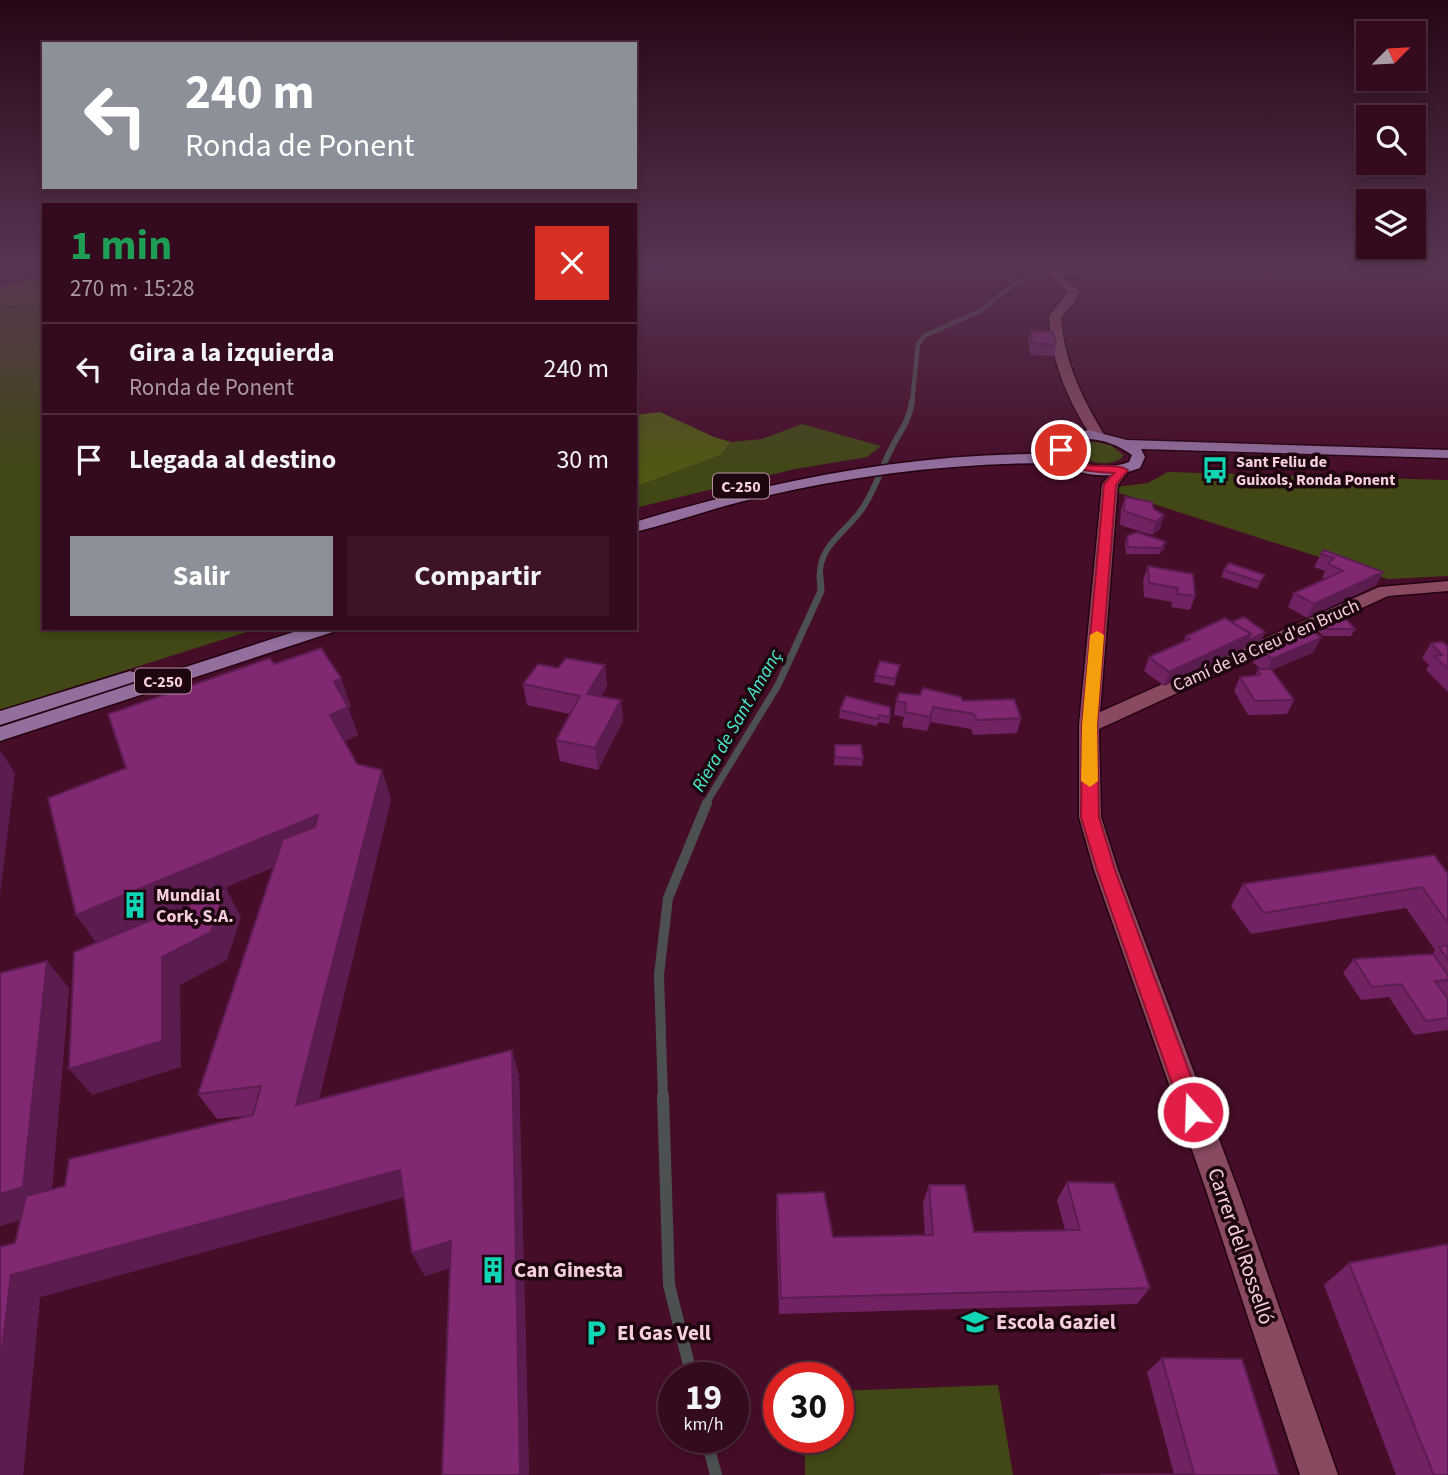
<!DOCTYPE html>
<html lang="es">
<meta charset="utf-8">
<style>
:root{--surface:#340a1e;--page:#3c1327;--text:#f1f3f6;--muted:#a99aa4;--line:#4e2b3c;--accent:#8c9099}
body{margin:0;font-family:"Source Sans 3",sans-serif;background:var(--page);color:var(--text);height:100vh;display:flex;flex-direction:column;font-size:26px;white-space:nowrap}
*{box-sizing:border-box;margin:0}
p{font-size:23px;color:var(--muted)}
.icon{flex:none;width:38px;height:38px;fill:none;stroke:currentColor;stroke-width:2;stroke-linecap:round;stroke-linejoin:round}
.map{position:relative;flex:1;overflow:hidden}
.sheet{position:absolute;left:42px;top:203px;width:595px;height:427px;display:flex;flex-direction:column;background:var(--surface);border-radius:0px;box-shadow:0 4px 10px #0003,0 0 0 2px var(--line)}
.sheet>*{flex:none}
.guide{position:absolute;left:42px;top:42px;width:595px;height:147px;border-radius:0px;box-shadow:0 4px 10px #0003,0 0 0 2px var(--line);background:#8c9099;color:#fff;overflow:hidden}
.needle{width:46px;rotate:66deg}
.fabs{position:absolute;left:1356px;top:21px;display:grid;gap:14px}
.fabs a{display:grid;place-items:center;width:70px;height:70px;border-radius:0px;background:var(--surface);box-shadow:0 4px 10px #0003,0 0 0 2px var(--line);font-size:35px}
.speed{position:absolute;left:658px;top:1362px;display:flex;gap:14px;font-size:35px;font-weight:700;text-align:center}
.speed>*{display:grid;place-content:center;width:91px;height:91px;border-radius:50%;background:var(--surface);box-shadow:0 4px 10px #0003,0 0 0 2px var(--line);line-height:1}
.speed small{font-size:18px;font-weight:400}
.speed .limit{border:10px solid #d22;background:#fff;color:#111}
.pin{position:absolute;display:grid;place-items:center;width:60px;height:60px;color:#fff;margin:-30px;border:4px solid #fff;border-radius:50%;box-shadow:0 2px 7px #0007}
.me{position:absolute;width:77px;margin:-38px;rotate:340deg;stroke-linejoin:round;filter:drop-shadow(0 0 5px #0008)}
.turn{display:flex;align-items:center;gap:24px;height:147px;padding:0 28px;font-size:32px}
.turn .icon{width:91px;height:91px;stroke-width:2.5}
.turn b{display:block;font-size:49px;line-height:60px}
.round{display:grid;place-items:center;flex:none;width:74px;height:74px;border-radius:0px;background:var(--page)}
.overview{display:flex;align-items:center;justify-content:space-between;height:119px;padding:0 28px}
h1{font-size:42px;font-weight:700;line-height:52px;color:#1e9e55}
.button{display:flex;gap:14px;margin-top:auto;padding:14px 28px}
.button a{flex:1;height:80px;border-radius:0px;background:var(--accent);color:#fff;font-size:28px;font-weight:700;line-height:80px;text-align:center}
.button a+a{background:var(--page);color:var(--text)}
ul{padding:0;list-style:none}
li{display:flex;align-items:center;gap:21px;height:91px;padding:0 28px;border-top:2px solid var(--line)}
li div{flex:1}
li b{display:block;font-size:26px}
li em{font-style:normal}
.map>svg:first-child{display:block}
.green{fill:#414815}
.forest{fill:#505813}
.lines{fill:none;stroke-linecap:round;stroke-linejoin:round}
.stream-far4{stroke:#4c5051;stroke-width:4.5}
.stream-far3{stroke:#4c5051;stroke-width:6}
.stream-far2{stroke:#4c5051;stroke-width:7}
.stream-far1{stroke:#4c5051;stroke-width:10}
.stream{stroke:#4c5051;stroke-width:12}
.minor-casing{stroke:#250010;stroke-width:3}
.primary-casing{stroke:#250010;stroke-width:3}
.minor{fill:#884961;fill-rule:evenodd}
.primary{fill:#926f9d;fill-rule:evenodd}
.wall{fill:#702262}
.shaded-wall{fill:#5b1c50}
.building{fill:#822872;stroke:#5b1c50;stroke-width:2}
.route{fill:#e11d48;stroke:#92132f;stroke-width:2}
.slow{fill:#f59e0b}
.labels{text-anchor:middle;stroke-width:7;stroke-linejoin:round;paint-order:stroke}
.far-poi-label{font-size:16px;font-weight:bold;fill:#f5cfdc;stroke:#1e0610;text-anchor:start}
.shield{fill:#1e0610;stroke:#b4939f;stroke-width:2}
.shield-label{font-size:16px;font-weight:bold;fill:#f5cfdc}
.street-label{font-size:18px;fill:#f5cfdc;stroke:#1e0610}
.poi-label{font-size:18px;font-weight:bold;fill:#f5cfdc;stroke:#1e0610;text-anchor:start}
.water-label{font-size:19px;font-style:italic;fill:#47f0ce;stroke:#1e0610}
.near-street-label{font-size:21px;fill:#f5cfdc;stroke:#1e0610}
.near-poi-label{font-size:21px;font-weight:bold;fill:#f5cfdc;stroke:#1e0610;text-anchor:start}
</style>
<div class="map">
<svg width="1448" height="1475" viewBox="0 0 1448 1475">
<rect width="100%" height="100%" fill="#460d28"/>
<path class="green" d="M44,303V628H259L0,710V306Z
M802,424L881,446L867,457L795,469L635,508V487L721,455L731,442L762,439Z
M1096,442L1111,445L1123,455L1122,458C1108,467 1088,464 1077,452L1076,448L1083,443Z
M1168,472L1448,480V576L1388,579L1116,492L1117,487L1148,483Z
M998,1385L1013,1475H805V1437H838V1391Z"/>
<path class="forest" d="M44,276V303L0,306V287Z
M660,412L714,437L731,442L721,455L635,487V415Z"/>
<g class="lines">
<path class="stream-far4" d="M912,403L918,344L924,336L980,311L1017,282L1036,275L1140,267"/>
<path class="stream-far3" d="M820,578C817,545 849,531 864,506C875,489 881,469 890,451C898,434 910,421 912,401"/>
<path class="stream-far2" d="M705,805L778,685L821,591L820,576"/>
<path class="stream-far1" d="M663,1097L659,975L668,898L707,803"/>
<path class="stream" d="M663,1096L669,1285L692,1377
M706,1437L716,1475"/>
<defs>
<path id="minor" d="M1040,267H1052L1079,292L1074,303L1061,317C1064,362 1082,398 1105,436L1103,439H1093C1068,401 1051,362 1049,316L1068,292Z
M1122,466L1129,470L1118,485L1100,712L1379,587L1448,581V591L1388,596L1099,729L1101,817L1118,870L1237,1187L1338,1475H1300L1205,1187L1094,870L1079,817V725L1102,484L1117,467Z"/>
<path id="primary" d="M1088,430L1127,440L1448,450V458L1141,449L1145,457L1140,468C1116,477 1085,480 1063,463C955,462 849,475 744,501C707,510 672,523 635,532V522C773,480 912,452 1056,454L1053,447L1063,436ZM1088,439C1105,440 1118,445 1132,455L1129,462C1108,470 1078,469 1067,447L1073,442Z
M306,628H335L333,632L0,741V727Z
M130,671L137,673L140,677L137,681L0,725V711Z"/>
</defs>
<use href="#minor" class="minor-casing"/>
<use href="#primary" class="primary-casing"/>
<use href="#minor" class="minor"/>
<use href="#primary" class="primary"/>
</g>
<path class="wall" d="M646,267H667V271L648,270Z
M1031,331L1056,345L1054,356L1030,355L1028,342Z
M1125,497L1152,502L1160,529L1152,535L1120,525L1121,510Z
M1127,536L1164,549L1159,554H1126L1125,543Z
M1321,554L1383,572L1376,585L1307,618L1288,607L1294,593L1325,579L1322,578L1325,571L1314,567Z
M1148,566L1195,596L1190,610L1171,607L1172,602L1144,597L1143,580Z
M1224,570L1265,575L1257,589L1221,577Z
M1322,624L1355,629L1351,636H1323L1318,631Z
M1186,636L1262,639L1245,648L1164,686L1144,671L1149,657L1183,642Z
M1431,643L1448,647V692L1426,670L1429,665L1422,658Z
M1260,649L1314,652L1272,670L1294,700L1287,714L1248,715L1234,691L1240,677L1255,676L1258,669H1261L1253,663Z
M274,664L351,706L348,707L358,735L345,741L357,764L391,799L319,1099L512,1050L519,1076L529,1475H442L450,1268L425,1276L412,1253L404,1197L40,1297L23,1475H0L15,1243L20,1220L0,1226V973L69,988L52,1189L65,1186L253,1115L217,1119L198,1094L274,867L96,942L76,915L126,768Z
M605,665L607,686L601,696L621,700L623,721L598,770L560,761L556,740L570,714L527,705L523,684L558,668Z
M900,665L894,686L874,682L875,675Z
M846,696L890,717L889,724L878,722L877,726L839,718L840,710Z
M896,701H963L1021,718L1017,733L973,735L971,729L931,722L927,731L902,727L904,717L894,715Z
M835,745L863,759L862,766L834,765Z
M1448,874V1029L1447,1030L1414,1035L1389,997L1361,1000L1343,973L1354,959L1433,954L1435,950L1406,908L1251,934L1231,906L1243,884Z
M1067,1182L1150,1288L1137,1304L779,1314L776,1212L777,1194L833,1237L925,1235L923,1203L929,1185L974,1232L1065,1230L1057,1200Z
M1349,1263L1448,1475H1396L1324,1285Z
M1162,1358L1279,1475H1099L1174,1474L1147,1372Z"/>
<path class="shaded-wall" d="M1164,515L1160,529L1152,535L1156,522Z
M1166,542L1164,549L1159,554L1161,548Z
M1383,572L1376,585L1307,618L1314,604Z
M1265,632L1262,639L1245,648L1164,686L1169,672L1251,634Z
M1321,638L1314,652L1265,673L1272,659Z
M605,665L607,686L590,715L587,694Z
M341,678L351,706L348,707L358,735L340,743L330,715L334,682Z
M621,700L623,721L598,770L595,748Z
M933,707L931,722L927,731L930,717Z
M0,750L15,773L0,895Z
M382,770L391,799L311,1130L296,1105Z
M318,815L330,843L96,942L76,915Z
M226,889L241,917L227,960L180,985L181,1067L92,1095L69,1069L162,957Z
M47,961L69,988L50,1211L0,1226V1194Z
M512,1050L519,1076L529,1475H520Z
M400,1170L412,1195L40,1297L23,1475H0V1366L11,1275Z
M451,1241L462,1264L425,1276L412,1253Z"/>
<path class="building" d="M1031,331L1053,332L1056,345L1032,343Z
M1125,497L1152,502L1154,509L1164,515L1156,522L1124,511Z
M1137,532L1166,542L1161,548L1128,547L1127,536Z
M1324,550L1383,572L1314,604L1294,593L1343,571L1328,564L1334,558L1321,554Z
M1229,563L1265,575L1260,582L1224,570Z
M1148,566L1193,574L1195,596L1177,594L1178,588L1149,583Z
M1342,615L1355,629H1327L1322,624Z
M1244,617L1265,632L1248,641L1251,634L1231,622Z
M1225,618L1251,634L1169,672L1149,657L1190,639L1186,636Z
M1308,626L1321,638L1272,659L1260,649Z
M1443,642L1448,647V669L1434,656L1442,655L1431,643Z
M321,648L341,678L334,682L348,707L330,715L357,764L382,770L296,1105L512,1050L520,1475H442L451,1241L412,1253L400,1170L11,1275L0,1366V1247L15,1243L26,1196L65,1186L69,1159L253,1115L261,1086L198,1094L283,839L315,827L318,815L76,915L48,798L126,768L108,714L270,658L274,664Z
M566,658L605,665L587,694L621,700L595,748L556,740L580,696L523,684L538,664L558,668Z
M880,661L900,665L895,679L875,675Z
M1258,669H1271L1294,700L1255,701L1240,677L1260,675Z
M923,688L961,697L963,701L1014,699L1021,718L977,720L974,714L933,707L930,717L905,712L906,703L896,701L899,693L920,695Z
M846,696L890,707V717L879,715L878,719L840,710Z
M835,745H861L863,759L835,757Z
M1434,855L1448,874V923L1422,887L1264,913L1243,884Z
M226,889L211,932L162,957V1041L69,1069L74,952Z
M1448,945V960L1439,947Z
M1433,954L1448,975V980L1435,981L1448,999V1018L1426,1021L1401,984L1372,987L1354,959Z
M47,961L23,1187L0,1194V973Z
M1067,1182L1114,1183L1150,1288L781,1298L777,1194L824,1192L833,1237L933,1235L929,1185H965L974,1232L1080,1230Z
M1448,1244V1475H1434L1349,1263Z
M1162,1358L1242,1359L1279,1475H1100L1194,1474Z"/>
<linearGradient id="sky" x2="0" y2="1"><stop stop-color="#260716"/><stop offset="0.56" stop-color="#573553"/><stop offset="1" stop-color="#573553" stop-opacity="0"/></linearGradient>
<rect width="1448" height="473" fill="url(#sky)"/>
<path class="route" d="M1061,447C1071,451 1076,462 1089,465C1102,468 1117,463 1128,470L1116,485L1097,725L1099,817L1115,870L1204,1112L1201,1119L1193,1122L1185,1119L1182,1112L1097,870L1081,817L1082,725L1104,484L1114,473C1090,472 1070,471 1055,450Z"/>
<path class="slow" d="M1097,631L1104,635L1097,725L1098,781L1090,787L1081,781L1082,725L1090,635Z"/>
<defs>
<symbol id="bus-bare" viewBox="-9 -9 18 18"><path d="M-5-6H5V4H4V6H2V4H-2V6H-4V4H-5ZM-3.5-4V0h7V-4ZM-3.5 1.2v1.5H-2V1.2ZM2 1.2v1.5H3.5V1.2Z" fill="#10d5b4" stroke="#1e0610" stroke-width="2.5" paint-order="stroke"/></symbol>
<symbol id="building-bare" viewBox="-9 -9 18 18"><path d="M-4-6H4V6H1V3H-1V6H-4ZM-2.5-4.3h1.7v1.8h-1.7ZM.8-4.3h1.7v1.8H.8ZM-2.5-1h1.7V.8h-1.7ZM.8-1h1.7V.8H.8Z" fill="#10d5b4" stroke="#1e0610" stroke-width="2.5" paint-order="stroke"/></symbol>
<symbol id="school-bare" viewBox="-9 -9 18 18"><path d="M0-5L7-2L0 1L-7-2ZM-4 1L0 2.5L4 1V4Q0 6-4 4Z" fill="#10d5b4" stroke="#1e0610" stroke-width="2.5" paint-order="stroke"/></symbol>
<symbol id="parking-bare" viewBox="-9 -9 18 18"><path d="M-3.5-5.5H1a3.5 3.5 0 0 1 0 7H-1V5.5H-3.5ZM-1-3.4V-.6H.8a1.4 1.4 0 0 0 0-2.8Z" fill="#10d5b4" stroke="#1e0610" stroke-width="2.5" paint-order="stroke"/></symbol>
</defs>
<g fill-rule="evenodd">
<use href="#bus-bare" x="1196" y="451" width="38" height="38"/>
<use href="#building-bare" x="116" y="886" width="38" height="38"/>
<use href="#building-bare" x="474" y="1251" width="38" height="38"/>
<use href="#school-bare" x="956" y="1303" width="38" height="38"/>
<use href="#parking-bare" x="577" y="1314" width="38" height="38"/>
</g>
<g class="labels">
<g class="far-poi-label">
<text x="1236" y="467">Sant Feliu de<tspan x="1236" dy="18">Guixols, Ronda Ponent</tspan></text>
</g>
<g class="shield">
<rect x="713" y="473.5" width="56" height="25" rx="5"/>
<rect x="135" y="668.5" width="56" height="25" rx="5"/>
</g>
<g class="shield-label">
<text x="741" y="492">C-250</text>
<text x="163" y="687">C-250</text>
</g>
<g class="street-label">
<text transform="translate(1266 645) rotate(-24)" y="6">Camí de la Creu d'en Bruch</text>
</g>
<g class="poi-label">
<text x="156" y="901">Mundial<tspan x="156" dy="21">Cork, S.A.</tspan></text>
</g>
<g class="water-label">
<text transform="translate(736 720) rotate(-60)" y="7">Riera de Sant Amanç</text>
</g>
<g class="near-street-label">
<text transform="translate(1241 1246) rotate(71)" y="7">Carrer del Rosselló</text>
</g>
<g class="near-poi-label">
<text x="514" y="1277">Can Ginesta</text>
<text x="996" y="1329">Escola Gaziel</text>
<text x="617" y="1340">El Gas Vell</text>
</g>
</g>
</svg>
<div class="fabs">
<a><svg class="needle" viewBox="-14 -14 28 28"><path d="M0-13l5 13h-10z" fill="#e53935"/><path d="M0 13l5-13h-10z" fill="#a99aa4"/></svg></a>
<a><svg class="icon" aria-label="search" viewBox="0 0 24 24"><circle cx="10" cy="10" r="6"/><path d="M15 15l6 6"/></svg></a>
<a><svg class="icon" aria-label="layers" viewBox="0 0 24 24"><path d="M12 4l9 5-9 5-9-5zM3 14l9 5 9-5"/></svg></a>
</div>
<div class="speed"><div>19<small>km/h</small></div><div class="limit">30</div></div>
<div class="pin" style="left:1061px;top:450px;background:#d93025"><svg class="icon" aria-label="arrive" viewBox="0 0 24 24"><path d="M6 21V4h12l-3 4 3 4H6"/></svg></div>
<svg class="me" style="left:1193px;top:1112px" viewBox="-20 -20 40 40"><circle r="17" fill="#e11d48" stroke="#fff" stroke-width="3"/><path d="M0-11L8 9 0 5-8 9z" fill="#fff"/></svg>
<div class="guide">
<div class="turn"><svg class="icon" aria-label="left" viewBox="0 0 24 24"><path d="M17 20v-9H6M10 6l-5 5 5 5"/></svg><div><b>240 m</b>Ronda de Ponent</div></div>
</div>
<section class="sheet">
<div class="overview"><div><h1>1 min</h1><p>270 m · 15:28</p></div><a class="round" style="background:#d93025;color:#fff"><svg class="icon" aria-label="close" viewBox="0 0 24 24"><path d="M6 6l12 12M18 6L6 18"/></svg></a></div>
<ul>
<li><svg class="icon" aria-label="left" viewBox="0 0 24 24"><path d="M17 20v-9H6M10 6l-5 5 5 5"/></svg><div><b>Gira a la izquierda</b><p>Ronda de Ponent</p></div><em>240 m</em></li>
<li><svg class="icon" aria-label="arrive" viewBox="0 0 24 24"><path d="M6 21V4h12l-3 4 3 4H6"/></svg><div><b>Llegada al destino</b></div><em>30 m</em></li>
</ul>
<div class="button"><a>Salir</a><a>Compartir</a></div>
</section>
</div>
